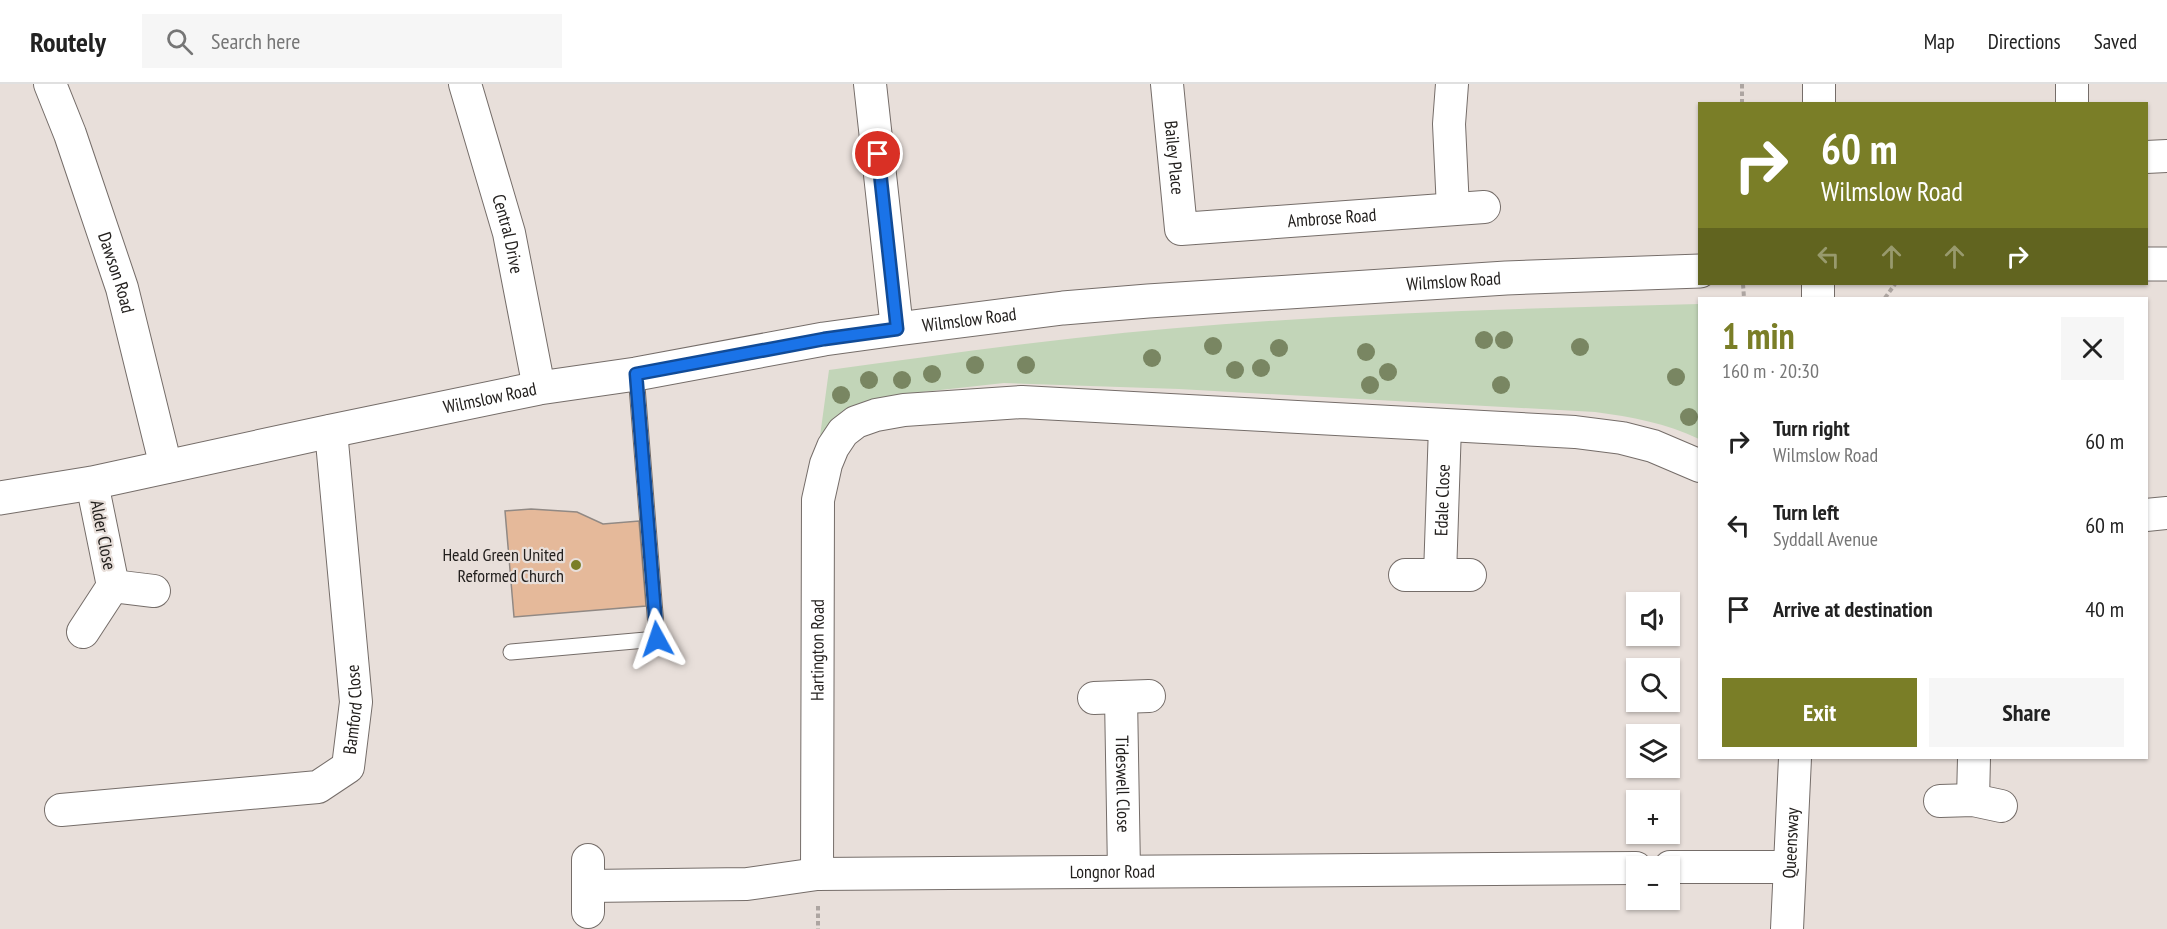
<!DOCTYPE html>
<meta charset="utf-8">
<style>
:root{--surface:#fff;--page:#f6f6f6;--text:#222;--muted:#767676;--line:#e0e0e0;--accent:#7a7e27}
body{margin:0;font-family:"PT Sans Narrow",sans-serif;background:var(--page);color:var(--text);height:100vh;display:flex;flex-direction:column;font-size:22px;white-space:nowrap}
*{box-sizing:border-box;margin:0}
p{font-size:20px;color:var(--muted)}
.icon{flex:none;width:33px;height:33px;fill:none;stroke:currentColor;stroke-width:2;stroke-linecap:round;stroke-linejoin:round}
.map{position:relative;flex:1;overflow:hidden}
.details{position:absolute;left:1698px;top:213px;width:450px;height:462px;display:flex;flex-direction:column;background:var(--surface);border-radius:0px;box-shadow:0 2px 4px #0004}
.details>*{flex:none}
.guide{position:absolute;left:1698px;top:18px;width:450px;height:183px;border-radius:0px;box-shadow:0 2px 4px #0004;background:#7a7e27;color:#fff;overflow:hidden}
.controls{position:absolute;left:1626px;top:508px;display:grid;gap:12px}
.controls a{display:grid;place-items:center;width:54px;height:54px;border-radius:0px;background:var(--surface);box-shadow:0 2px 4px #0004;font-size:30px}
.pin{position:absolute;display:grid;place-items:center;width:51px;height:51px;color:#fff;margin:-26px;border:3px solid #fff;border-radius:50%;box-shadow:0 2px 6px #0007}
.me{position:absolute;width:66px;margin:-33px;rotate:355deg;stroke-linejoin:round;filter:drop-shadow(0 0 4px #0008)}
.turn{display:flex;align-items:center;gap:21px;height:126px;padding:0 24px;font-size:27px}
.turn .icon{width:78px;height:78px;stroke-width:2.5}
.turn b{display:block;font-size:42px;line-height:51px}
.lanes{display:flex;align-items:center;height:57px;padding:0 24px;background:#0003;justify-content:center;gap:30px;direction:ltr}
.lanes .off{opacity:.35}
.round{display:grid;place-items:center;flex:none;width:63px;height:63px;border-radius:0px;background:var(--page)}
.headline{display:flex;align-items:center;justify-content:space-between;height:102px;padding:0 24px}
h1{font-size:36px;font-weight:700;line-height:45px;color:var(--accent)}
.button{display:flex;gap:12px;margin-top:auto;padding:12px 24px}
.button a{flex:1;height:69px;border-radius:0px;background:var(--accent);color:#fff;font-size:24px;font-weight:700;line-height:69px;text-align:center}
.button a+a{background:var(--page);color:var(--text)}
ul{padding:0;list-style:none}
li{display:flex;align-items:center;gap:18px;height:84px;padding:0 24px}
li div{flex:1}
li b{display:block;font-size:22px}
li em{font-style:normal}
header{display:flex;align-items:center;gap:36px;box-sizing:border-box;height:84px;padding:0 30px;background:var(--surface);border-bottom:2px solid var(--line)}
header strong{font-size:28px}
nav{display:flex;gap:33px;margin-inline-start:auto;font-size:21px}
.search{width:420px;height:54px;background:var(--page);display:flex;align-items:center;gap:15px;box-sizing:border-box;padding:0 21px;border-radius:0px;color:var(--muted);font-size:22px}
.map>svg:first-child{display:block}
.green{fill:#c2d5b8}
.building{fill:#e5b99a;stroke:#918984;stroke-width:1.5}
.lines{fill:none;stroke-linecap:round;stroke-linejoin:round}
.lane-casing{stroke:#756d69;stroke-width:17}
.street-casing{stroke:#756d69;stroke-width:34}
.secondary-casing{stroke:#756d69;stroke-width:35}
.path{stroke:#ada5a1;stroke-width:4;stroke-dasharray:4.5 3;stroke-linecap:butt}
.lane{stroke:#fff;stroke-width:15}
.street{stroke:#fff;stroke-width:32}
.secondary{stroke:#fff;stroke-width:33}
.tree{fill:#798662}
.route-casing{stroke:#114b97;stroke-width:15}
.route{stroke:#1a73e8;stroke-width:10}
.poi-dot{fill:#7a7e27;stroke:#e8dfda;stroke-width:2}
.labels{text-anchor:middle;stroke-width:4.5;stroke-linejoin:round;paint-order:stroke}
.street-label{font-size:18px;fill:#23201e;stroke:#e8dfda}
.poi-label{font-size:18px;fill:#23201e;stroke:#e8dfda;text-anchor:end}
</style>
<header>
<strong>Routely</strong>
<div class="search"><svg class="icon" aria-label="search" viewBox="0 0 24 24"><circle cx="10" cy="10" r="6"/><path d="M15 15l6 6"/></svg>Search here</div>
<nav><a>Map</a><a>Directions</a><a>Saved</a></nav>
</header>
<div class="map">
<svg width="2167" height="845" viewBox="0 0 2167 845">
<rect width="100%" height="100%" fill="#e8dfda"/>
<path class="green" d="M1699,220V355C1666,339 1632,333 1595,328L1179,305L1004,299L895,311L864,320L818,367L829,286C911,275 993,263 1076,254C1283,231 1491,225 1699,220Z"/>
<path class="building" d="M531,425L577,428L603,440L639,437L646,522L514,533L505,427Z"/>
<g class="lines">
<defs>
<path id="lane" d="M511,568L657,555L636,290"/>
<g id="street">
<path id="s1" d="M50,0L70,50L122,204L166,383"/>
<path id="s2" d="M465,0L509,149L539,304"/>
<path d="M870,0L897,245"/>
<path id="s3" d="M1167,0L1181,145L1484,123"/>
<path d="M1452,0L1449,40L1453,125"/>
<path d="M2072,0V20"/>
<path d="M1819,20V0"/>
<path d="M2146,73L2167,72"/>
<path d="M1818,200V214"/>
<path d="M2146,431L2167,429"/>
<path d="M1405,491H1470"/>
<path id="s4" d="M1440,491L1445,342"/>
<path d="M113,502L154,507"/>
<path d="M83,548L113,502L92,399"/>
<path id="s5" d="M1121,613L1124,787"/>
<path d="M1094,614L1149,612"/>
<path d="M1973,716L1974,674"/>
<path d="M1940,717L1973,716L2001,722"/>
<path id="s6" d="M61,726L318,703L348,683L356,618L331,347"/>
<path d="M1670,783H1789"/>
<path id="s7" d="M817,790L818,416L826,380L833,363L843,348L856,338L876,331L904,326L1022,318L1575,348L1622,354L1653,362L1700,382"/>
<path id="s8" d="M588,802L747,800L817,790L1636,784"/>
<path d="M588,828V776"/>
<path id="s9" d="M1787,845L1795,674"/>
</g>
<g id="secondary">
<path d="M2146,180H2167"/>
<path id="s10" d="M0,414L92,399L331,347L539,304L636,290L824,255L897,245L1063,224L1148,217L1506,194L1700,187"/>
</g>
</defs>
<use href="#lane" class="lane-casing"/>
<use href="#street" class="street-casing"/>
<use href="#secondary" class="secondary-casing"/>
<path class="path" d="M1742,0V20
M1743,200L1744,214
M1885,214L1895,200
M818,822V845"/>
<use href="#lane" class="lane"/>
<use href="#street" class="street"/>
<use href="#secondary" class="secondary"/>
</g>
<g class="tree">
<circle cx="1484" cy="256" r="9"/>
<circle cx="1504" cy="256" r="9"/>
<circle cx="1213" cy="262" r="9"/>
<circle cx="1580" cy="263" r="9"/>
<circle cx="1279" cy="264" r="9"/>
<circle cx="1366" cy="268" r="9"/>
<circle cx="1152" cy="274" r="9"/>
<circle cx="975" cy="281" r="9"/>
<circle cx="1026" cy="281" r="9"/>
<circle cx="1261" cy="284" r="9"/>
<circle cx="1235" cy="286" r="9"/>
<circle cx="1388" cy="288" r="9"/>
<circle cx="932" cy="290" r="9"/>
<circle cx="1676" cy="293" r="9"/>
<circle cx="869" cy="296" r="9"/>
<circle cx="902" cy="296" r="9"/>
<circle cx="1370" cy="301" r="9"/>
<circle cx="1501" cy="301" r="9"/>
<circle cx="841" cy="311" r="9"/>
<circle cx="1689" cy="333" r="9"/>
</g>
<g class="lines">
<defs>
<path id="route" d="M657,555L636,290L824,255L897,245L878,70"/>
</defs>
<use href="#route" class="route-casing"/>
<use href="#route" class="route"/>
</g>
<circle class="poi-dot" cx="576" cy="481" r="6"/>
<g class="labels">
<g class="street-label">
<text dy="6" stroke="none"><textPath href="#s3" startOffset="74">Bailey Place</textPath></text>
<text dy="6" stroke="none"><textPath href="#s3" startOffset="297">Ambrose Road</textPath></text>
<text dy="6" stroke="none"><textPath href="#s2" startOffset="156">Central Drive</textPath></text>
<text dy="6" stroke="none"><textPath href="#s1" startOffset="200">Dawson Road</textPath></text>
<text dy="6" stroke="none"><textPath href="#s10" startOffset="1472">Wilmslow Road</textPath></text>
<text dy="6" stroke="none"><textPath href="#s10" startOffset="986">Wilmslow Road</textPath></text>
<text dy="6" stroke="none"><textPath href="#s10" startOffset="500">Wilmslow Road</textPath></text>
<text dy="6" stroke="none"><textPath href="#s4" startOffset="75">Edale Close</textPath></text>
<text transform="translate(103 451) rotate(79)" y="6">Alder Close</text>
<text dy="6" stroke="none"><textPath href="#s7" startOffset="224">Hartington Road</textPath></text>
<text dy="6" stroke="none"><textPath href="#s6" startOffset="352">Bamford Close</textPath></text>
<text dy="6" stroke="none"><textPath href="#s5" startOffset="87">Tideswell Close</textPath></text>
<text dy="6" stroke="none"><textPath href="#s9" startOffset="86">Queensway</textPath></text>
<text dy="6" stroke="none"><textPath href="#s8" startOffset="525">Longnor Road</textPath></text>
</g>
<g class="poi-label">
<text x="564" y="477">Heald Green United<tspan x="564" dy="21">Reformed Church</tspan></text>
</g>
</g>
</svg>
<div class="controls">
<a><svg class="icon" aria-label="sound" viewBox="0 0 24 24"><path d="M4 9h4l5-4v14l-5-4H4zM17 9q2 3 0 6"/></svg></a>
<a><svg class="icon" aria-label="search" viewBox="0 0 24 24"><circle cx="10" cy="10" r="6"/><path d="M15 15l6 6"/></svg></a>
<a><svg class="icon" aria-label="layers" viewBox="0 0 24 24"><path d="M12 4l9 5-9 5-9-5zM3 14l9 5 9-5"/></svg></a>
<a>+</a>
<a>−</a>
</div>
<div class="pin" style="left:878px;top:70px;background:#d93025"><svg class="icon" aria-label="arrive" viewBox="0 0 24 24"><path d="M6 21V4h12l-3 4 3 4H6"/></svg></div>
<svg class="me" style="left:657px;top:555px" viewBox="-20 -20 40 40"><path d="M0-17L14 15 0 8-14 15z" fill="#1a73e8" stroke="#fff" stroke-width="4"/></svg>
<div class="guide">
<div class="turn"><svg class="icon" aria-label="right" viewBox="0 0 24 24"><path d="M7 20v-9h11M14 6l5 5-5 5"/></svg><div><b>60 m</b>Wilmslow Road</div></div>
<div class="lanes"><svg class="icon off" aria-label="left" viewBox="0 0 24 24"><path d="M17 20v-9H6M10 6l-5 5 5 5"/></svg><svg class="icon off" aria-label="ahead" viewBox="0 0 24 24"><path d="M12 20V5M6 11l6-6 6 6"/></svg><svg class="icon off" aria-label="ahead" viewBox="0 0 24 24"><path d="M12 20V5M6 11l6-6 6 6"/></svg><svg class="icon" aria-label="right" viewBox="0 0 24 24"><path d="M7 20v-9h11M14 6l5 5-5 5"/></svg></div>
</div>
<section class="details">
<div class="headline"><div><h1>1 min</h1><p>160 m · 20:30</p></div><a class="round"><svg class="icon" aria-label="close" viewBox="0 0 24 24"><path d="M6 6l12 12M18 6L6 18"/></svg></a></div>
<ul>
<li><svg class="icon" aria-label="right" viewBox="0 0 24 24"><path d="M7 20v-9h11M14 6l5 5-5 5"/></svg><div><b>Turn right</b><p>Wilmslow Road</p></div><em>60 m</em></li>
<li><svg class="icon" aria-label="left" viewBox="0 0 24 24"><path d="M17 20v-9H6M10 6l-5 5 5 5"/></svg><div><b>Turn left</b><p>Syddall Avenue</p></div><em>60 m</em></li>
<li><svg class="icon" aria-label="arrive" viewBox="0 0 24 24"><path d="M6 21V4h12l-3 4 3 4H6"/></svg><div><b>Arrive at destination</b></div><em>40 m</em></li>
</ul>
<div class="button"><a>Exit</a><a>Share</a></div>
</section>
</div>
